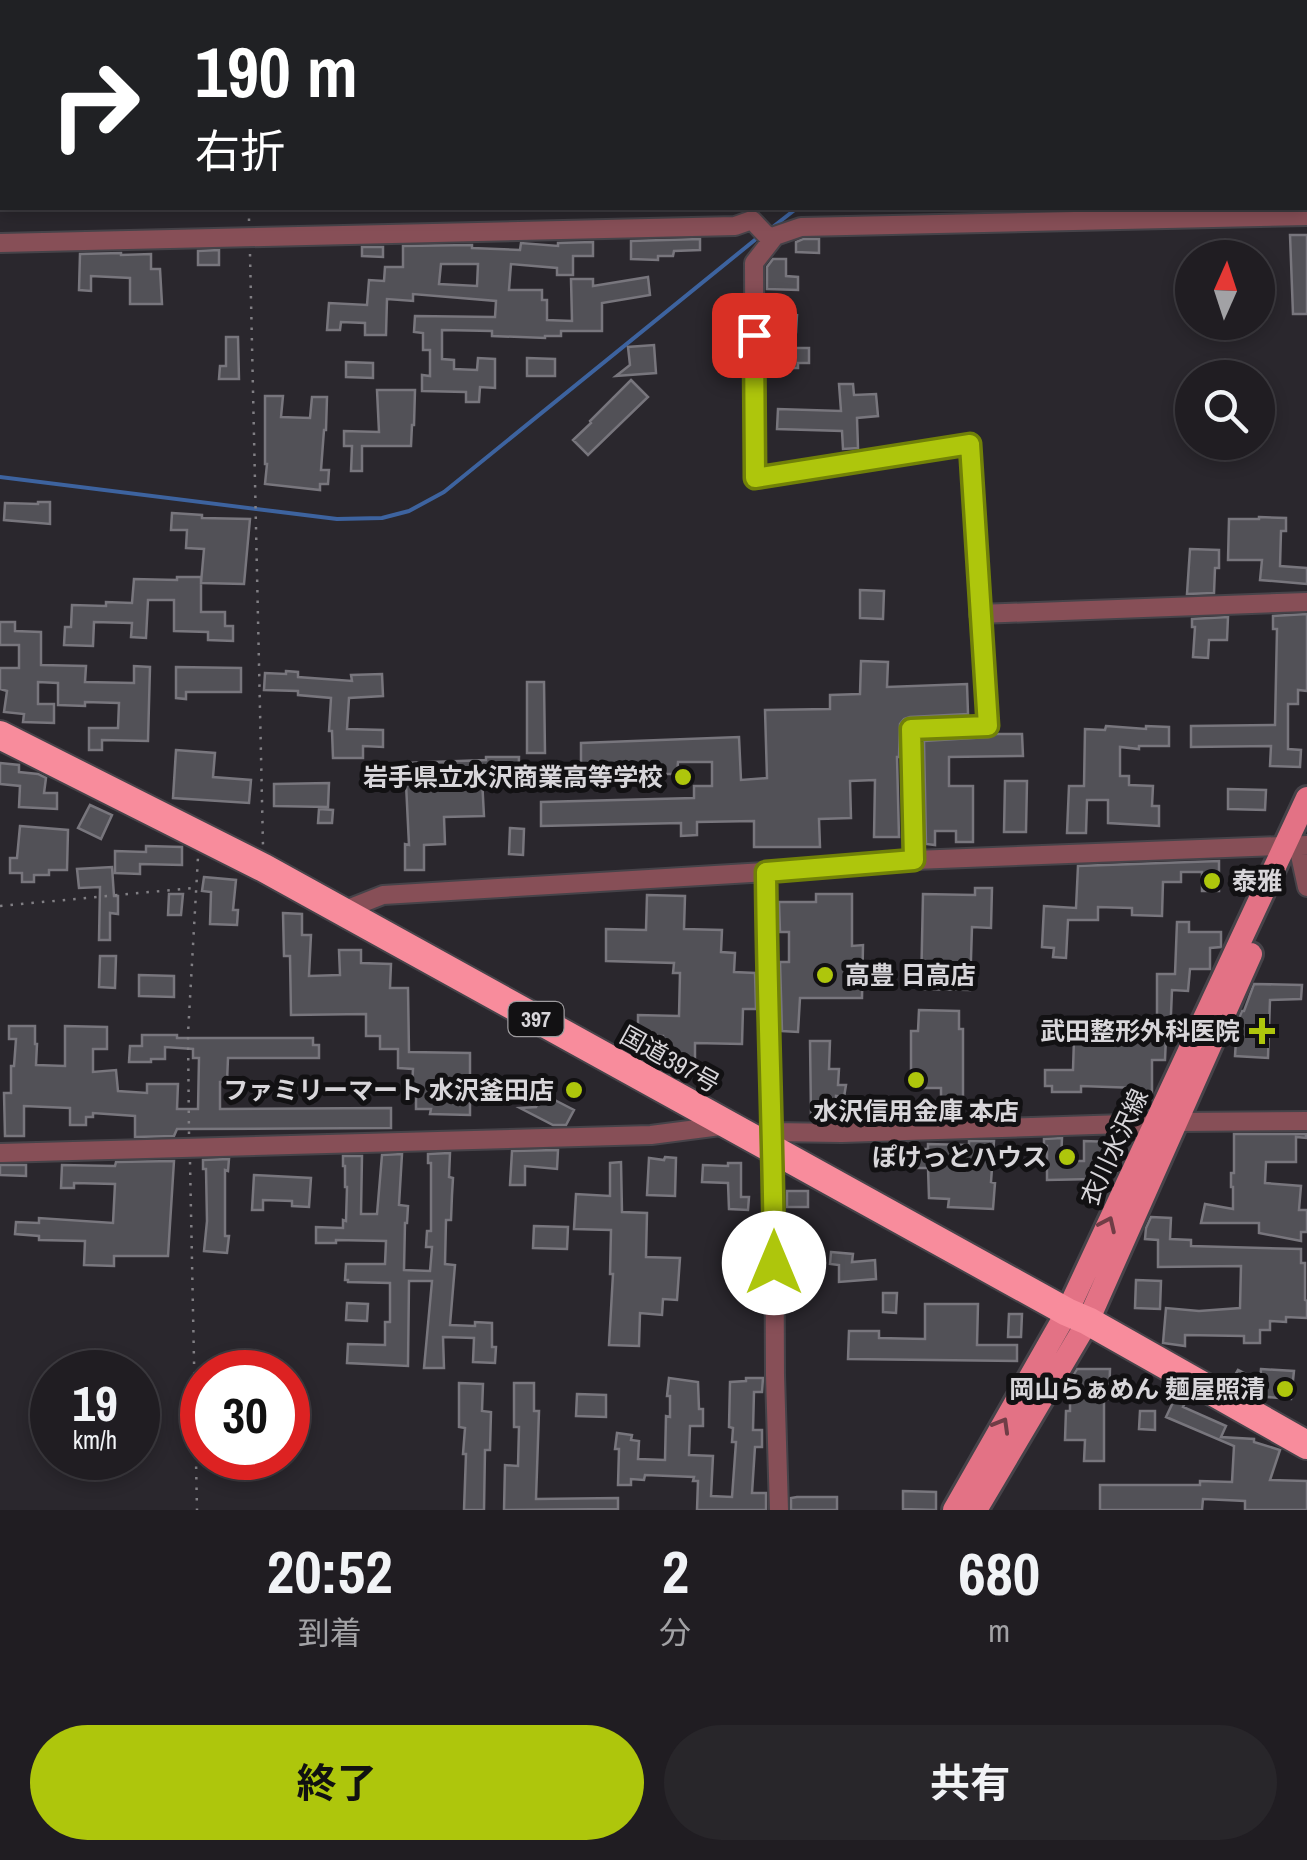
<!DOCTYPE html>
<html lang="ja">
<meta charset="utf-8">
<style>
:root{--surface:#201d22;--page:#28262a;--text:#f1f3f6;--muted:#a2a2a5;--line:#3d3b40;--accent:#aec60c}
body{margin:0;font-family:"Archivo Narrow","Noto Sans JP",sans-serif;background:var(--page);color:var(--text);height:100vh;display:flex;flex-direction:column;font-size:38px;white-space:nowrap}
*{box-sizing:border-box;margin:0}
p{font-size:32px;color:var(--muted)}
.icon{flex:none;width:55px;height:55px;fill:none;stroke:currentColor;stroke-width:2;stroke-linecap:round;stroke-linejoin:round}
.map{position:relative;height:1510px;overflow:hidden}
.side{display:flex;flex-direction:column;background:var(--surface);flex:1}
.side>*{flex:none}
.guide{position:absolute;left:0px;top:0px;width:1308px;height:210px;box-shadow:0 5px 15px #0003,0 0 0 2px var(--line);background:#202124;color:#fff;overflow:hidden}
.needle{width:65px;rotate:3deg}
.controls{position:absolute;left:1175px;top:240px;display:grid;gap:20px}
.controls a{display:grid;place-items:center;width:100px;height:100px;border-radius:50%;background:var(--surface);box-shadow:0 5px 15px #0003,0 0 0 2px var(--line);font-size:50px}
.speed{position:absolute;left:30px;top:1350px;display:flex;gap:20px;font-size:50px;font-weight:700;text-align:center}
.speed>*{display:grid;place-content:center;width:130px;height:130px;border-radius:50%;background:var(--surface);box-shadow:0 5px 15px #0003,0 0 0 2px var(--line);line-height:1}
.speed small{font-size:25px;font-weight:400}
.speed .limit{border:15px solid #d22;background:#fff;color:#111}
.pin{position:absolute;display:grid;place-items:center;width:85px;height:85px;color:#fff;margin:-42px;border-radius:20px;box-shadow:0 5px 15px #0006}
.me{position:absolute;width:110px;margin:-55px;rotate:0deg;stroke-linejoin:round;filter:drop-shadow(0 0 8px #0008)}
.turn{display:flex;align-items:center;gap:35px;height:210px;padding:0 30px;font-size:45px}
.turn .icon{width:130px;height:130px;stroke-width:2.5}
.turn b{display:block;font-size:70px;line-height:85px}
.eta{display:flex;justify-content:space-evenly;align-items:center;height:170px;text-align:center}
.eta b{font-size:60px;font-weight:700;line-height:70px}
.cta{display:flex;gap:20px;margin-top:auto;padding:20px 30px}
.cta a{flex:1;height:115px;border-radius:60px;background:var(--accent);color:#111;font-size:40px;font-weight:700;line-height:115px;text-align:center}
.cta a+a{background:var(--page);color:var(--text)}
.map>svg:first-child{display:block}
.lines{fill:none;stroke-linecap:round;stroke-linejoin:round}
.stream{stroke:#3d639f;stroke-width:4}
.building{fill:#525157;stroke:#78767d;stroke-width:2.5;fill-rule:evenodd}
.minor-casing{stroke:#464349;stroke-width:22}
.major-casing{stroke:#464349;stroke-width:28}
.highway-casing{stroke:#464349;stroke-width:32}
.path{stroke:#817f84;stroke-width:2.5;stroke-dasharray:2.5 8;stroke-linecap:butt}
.minor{stroke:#874f57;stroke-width:18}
.major{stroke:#e37285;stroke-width:22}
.highway{stroke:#f88c9c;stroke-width:28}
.oneway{stroke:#703d46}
.route-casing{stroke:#718108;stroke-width:25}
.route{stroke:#aec60c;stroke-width:18}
.poi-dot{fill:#aec60c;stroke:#121113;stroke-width:4}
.labels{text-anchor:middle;stroke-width:10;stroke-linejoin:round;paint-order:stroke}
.shield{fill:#121113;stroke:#9d9b9e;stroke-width:2.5}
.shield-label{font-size:22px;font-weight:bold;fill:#d8d6da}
.poi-label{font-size:25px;font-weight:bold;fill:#d8d6da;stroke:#121113;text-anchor:end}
.street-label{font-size:25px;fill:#d8d6da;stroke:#121113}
</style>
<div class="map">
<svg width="1307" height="1510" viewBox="0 0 1307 1510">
<rect width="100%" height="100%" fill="#2a272d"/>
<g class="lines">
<path class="stream" d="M1305,78L1307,79
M769,230L797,208
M0,477L337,519L382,518L409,511L444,492L761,235"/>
</g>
<path class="building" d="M1290,235H1307V314H1293Z
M700,239V250L674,251L673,256H658V260L631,259V241Z
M803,239H819V253L796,252V242Z
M593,242V256H573V275H557V268L511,264L509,290H542V300H547V320L572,321L571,279H593V286L648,277L650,295L602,303V331H561V336H545V338L492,336V331L442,330V359L454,360V369L477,370L478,358L495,359V388L480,387L479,402H466V392L422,391V375L430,376V350H423V333L414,332L415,316L495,317L496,301L413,294V301L387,299L386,335H365V323L341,322L340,330H327L329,303L367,305L369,280L384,281L385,267H403V246L472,245V248L520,250L521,243L558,246V243ZM441,264H478L477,286L439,284Z
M362,247H383V257L362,256Z
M219,250V265H198V251Z
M121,253V255L151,254V269H160L162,304H130V278L91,276V291L79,290L80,254Z
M773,259H786V276L798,277V290L767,289V267Z
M767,312L797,315L796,332L767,329Z
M226,337H238L239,379H219L220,366H226Z
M654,345L656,373L616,376L630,365L628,347Z
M767,348H809V363H798V368H767Z
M527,358L555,359V376H527Z
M346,362L373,363V378L346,377Z
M631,380L648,397L588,455L573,440L591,423L590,421Z
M839,384H853L854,395L876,394L878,416L857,418L858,448L843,449L842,431L777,429L778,409L841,411Z
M377,390H415L414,425H412L411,446H362V471H351L352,446H344V431L379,432Z
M265,396H283L281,417L310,418L312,397H327L326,430H324L321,470H329L328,484H320V490L265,484L267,464H265Z
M38,502H50V524L4,520L5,503L38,504Z
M172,513L202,515V518L250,519L244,584L201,583L204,549L186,548L187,530H171Z
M1259,517L1286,518V531H1281L1280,566L1307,568V584L1260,580L1262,560H1228L1229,519H1259Z
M1190,549L1219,550V568H1215L1214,593L1187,594Z
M177,577H201V612H225V626H233V641L208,640V632L174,631V600H148L146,638L131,637L132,623L94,622L93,646L64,645L65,627H71L72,605L106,606V602L132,603L134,579L177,580Z
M860,590L884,591L883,619L860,618Z
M1307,614V691L1298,690V704H1288V749L1301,750L1300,767L1270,766L1271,746L1191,747V726L1275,725L1277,629H1273V616Z
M1228,617L1227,640H1209L1208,658L1193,657L1195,627H1192V619Z
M0,622H15V631L41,632V665L86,666L85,682L134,683V666L150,667L148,741L102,740V750H89V728H118L119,703L85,702V706L58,705V683L38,682V704H54V723L23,722L24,714L4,712L7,691L0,689V668H19V645H0Z
M861,661L888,662L887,687L967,684L968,714L910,717L904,719L900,724L899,757H897L899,837H874L875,780L850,781L851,818L819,819L820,847H754V821L697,822V835L681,836V823L541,826V802L694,798V786H712V762H678L677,774H655V765L581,766V743L739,737L741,780L767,778L765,710L830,709V695L860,694Z
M176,667L241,668V692H186V699L176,698Z
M286,671L298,672V677L352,681L351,675L382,674L383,696L349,698L347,729L383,730V747L363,746V758H333L332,731H329L331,698L298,695V691L264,690L265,673L286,674Z
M527,682H544L545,753H527Z
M1106,726L1146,729V726L1169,727V746H1139V749L1120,747V776H1129V785L1153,786L1152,806H1159V826L1108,823V800H1087L1086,833H1067L1069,786H1084L1085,729L1105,730Z
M996,734H1022L1023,756L949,757V786H973V842H956V831H935V845L926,844L924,741L989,737Z
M176,750L215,753L213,777L251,780L249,803L173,798Z
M486,757H519L518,780L482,779L484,816L444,817L445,844L424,845V870H405V844L409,845L405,763L486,760Z
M0,763L19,765V772L38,774L46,778L44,793H57V809L19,807L20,786L0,784Z
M1005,781H1027L1026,832H1004Z
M329,783L328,807L274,806V784Z
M1228,789L1266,790L1265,810L1228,809Z
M90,805L112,815L101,839L78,828Z
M319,809L333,810L332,823H318Z
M20,826L68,830L67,870H49V875H34V882H22V873H10V858H17Z
M510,828L524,829L523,855L509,854Z
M146,846L182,847V865L140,864V874L115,873V851L146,852Z
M1219,861V891H1202V872H1181V882H1163L1162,916L1132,915V908L1098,907V920H1068L1066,958L1053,957L1054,948L1042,947L1044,906L1076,908L1078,866Z
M112,867L114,896H118V914L110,913V940H99L100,887L79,888L77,869Z
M204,877L236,880L233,910H238L237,925L210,924L211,892L202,891Z
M975,888H992L991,928L972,927L970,990L921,989L923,894L975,895Z
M169,894H183L181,915H168Z
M816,894H852V946L863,945L862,998H800L798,1032L782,1031L780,962H789V932H780L779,902H816Z
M647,895L685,896L684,929L722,930L721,952L735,953L734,972L755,973L756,1009H743L742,1044L695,1043V1069L662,1068L663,1036H638V1015L679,1016L680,973H673L674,963L606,961V929L646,930Z
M283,913L302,914V935H311L309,976L340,975L339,950H361V963L391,964L390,988H408L409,1052L470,1053V1115L430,1114L431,1109H416V1085H412L413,1069L398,1068V1049H380V1036H366V1014L291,1015L290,956H284Z
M1177,922H1189V932H1221V947L1210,948V969H1190L1188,991L1172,990L1170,1037H1166L1165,1060H1152V1094H1137V1088L1081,1086V1092H1052V1086H1045V1070H1073L1074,1039H1153V1023H1157V974H1175Z
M100,956H116L115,988L99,987Z
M139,975L174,976V997L139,996Z
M1254,984L1302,985L1301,999L1270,1000L1268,1058L1235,1056L1237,1023L1242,1011H1244Z
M919,1010L959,1011V1029H963V1104L941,1105V1088H911V1031H918Z
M9,1026H35V1044H37L36,1065L65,1066V1026L107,1027V1049H93V1072L116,1070L118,1091L147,1093V1084H178L177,1109H198L199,1058H193V1049L165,1047V1059H151V1062H129L130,1046H142V1035H177V1038H313V1045H319V1058H228L227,1082H220V1109L391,1108V1128L177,1129L174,1136L135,1137V1116L93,1113V1117H86V1125H70V1108L24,1106V1136H5L4,1093H11V1066H14L16,1039H9Z
M810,1041H830L829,1069H839L838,1085H846L844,1097L836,1096L835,1114H811Z
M543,1094L574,1110L566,1125H553L520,1108L536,1107Z
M1234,1134H1306V1138L1296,1137V1162H1266L1265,1183L1301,1186L1299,1210H1307V1232H1301V1241L1259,1233V1223H1201L1205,1204L1233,1209V1187H1231V1173H1234Z
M1062,1138L1061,1161H1084V1141L1114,1142V1161H1095V1179L1047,1180V1146H1044V1139Z
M969,1141H994L991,1182L995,1183L993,1209L948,1207L949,1199L929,1198L928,1168H912L913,1149H928V1144L969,1145Z
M558,1150L557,1169L525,1166V1185H510L512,1151Z
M450,1153L449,1177L453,1178L452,1195L451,1220H446L445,1264L455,1265L450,1325L475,1326V1322L492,1323V1347H496L495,1363L473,1362L474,1338L443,1337L444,1368H424L432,1281H409L408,1366L347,1363L348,1344L385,1345V1322H390V1283L348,1282V1280H345L346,1264H385L386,1241L336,1240V1243H316V1227L343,1228V1220L346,1221L347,1187H345V1166H343V1156H362L361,1214H377L382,1155L402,1154L399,1205L408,1206L407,1223H405L404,1270L430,1271L432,1247H426L427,1231H431V1163H428V1154Z
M665,1157L676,1158L675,1196L647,1195L649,1158L664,1160Z
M229,1159L228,1171L225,1170V1236H229L227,1253L204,1251L207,1221L206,1169H203V1160Z
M174,1161L168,1256H114V1266L84,1265L85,1241L39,1240V1236L15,1234L16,1222L39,1223V1218L113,1223L115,1184L74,1183V1188H61L62,1165L115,1166L116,1162Z
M621,1162L622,1212L647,1213L646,1257L680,1258L677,1300L663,1299L662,1315L640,1313L639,1346L609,1345L613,1274H610L611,1230L574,1229L576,1194L610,1196V1163Z
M728,1163H741V1197H749L748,1210L729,1209L728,1183L702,1182L703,1165L728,1166Z
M0,1165H26V1176L0,1175Z
M254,1175L311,1178L309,1207L292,1206V1201L263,1200V1210H252Z
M787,1191H808V1207H787Z
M1151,1217L1171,1218L1170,1239L1191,1240V1246L1301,1249V1263H1305V1300L1307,1301V1318L1286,1317V1322L1270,1321V1330H1260V1343H1244V1336L1185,1335V1346L1163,1343L1166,1308L1199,1311L1240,1308L1241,1266L1158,1267V1240L1145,1239L1146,1228Z
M534,1226L568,1227L567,1249L533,1248Z
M831,1252L853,1254L852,1262L875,1260L876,1279L839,1282V1265L830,1264Z
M1136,1280L1161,1281L1160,1309L1135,1308Z
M883,1293H897L896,1313L883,1312Z
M347,1303L368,1304L367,1321L346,1320Z
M925,1304H978L977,1345H1017V1361L848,1359L849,1331H879V1338L925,1339Z
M1009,1314H1022L1021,1337H1008Z
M1077,1369H1110L1109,1399H1104V1461H1084L1085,1440H1065L1066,1411H1070V1380Z
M1261,1369L1294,1371L1291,1399L1256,1396L1231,1382L1238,1370L1260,1381Z
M669,1378L698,1382L699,1409H703V1426H690L689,1455L713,1456L711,1496L732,1497L736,1442H732L733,1428L729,1427L730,1382L746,1381V1378H763L762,1392H754L753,1430H762V1447H755L752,1493H766V1510H697L698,1481H693L694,1477L645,1475L644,1480L631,1479V1485H618L619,1449H615L617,1433L632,1435L631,1440L639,1441L638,1459L665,1460L666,1416L670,1417V1396H667Z
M459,1383L483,1384L482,1411L491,1412L490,1450H485L484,1510H464L466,1454H463L465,1428L459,1427Z
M514,1383H534V1411H539L536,1499L618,1498V1509L504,1510L505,1465L518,1466L519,1427H514Z
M577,1394L606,1395V1417L576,1416Z
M1175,1398L1185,1403L1183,1407L1226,1426L1221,1437L1254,1439V1442L1280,1450L1270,1480L1307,1481V1510H1245V1501L1203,1499L1202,1510H1100V1485H1200V1481L1232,1482L1234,1446L1166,1417Z
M1140,1411H1155V1430L1139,1429Z
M903,1491L936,1492V1510L903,1509Z
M797,1497H837V1510H791V1498Z"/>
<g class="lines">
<defs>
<path id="minor" d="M775,236L754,263L755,479L970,444L988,725L911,729L914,860
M0,243L735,226L752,220L769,238L801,227L1307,216
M979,614L1307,602
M1298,846L1307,887
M766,872L771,1132L774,1152L775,1375L779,1510
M340,912L383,895L766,872L914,860L1307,845
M1178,1122L1307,1121
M771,1132L842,1133L1156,1123
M0,1153L651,1135L728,1125"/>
<path id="major" d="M954,1510L1067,1312L1307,798
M976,1510L1088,1321L1251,954"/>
<path id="highway" d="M0,735L264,868L1067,1312L1088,1321L1307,1445"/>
</defs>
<use href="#minor" class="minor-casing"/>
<use href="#major" class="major-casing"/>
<use href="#highway" class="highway-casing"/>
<path class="path" d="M244,0V2
M748,0V2
M249,208V221
M250,254L263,846
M0,906L193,888
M189,1134L188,1034L198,857
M190,1162L197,1510"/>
<use href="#minor" class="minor"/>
<use href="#major" class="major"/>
<use href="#highway" class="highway"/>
</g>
<defs><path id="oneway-chevron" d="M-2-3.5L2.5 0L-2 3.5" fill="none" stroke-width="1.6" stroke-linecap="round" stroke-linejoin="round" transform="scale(2.5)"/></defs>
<g class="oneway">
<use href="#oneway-chevron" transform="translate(1108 1224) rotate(-65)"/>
<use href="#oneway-chevron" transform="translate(1002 1425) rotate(-60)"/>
</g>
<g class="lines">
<defs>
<path id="route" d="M754,335L755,478L970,444L988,726L911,729L914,860L766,872C767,1002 773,1133 774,1263"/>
</defs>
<use href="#route" class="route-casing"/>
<use href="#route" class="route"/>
</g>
<g class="poi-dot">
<circle cx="683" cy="777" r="10"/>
<circle cx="1212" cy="881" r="10"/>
<circle cx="825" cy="975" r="10"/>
<path d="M1257 1016h10v10h10v10h-10v10h-10v-10h-10v-10h10z"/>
<circle cx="916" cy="1080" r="10"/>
<circle cx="574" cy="1090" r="10"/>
<circle cx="1067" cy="1157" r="10"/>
<circle cx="1285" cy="1389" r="10"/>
</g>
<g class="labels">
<rect class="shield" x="508.5" y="1002" width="55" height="34" rx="8"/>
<g class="shield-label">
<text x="536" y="1027">397</text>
</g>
<g class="poi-label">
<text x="663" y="786">岩手県立水沢商業高等学校</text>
<text x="1232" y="890" text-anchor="start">泰雅</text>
<text x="845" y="984" text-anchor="start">高豊 日高店</text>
<text x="1240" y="1040">武田整形外科医院</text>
<text x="554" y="1099">ファミリーマート 水沢釜田店</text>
<text x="916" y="1120" text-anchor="middle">水沢信用金庫 本店</text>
<text x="1047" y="1166">ぽけっとハウス</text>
<text x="1265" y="1398">岡山らぁめん 麺屋照清</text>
</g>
<g class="street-label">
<text transform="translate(670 1059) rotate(29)" y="9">国道397号</text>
<text transform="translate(1114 1147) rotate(-65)" y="9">衣川水沢線</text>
</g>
</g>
</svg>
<div class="controls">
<a><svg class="needle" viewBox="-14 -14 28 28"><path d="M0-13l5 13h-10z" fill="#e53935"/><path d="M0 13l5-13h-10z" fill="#a2a2a5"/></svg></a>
<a><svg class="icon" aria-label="search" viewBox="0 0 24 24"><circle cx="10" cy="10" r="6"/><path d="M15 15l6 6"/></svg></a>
</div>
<div class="speed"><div>19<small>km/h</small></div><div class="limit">30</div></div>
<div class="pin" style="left:754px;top:335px;background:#d93025"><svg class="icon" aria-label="arrive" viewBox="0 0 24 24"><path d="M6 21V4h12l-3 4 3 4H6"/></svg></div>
<svg class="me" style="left:774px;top:1263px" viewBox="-20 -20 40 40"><circle r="19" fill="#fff"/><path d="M0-13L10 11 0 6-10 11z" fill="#aec60c"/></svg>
<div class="guide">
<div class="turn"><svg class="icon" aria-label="right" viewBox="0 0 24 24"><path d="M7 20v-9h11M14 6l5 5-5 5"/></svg><div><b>190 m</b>右折</div></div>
</div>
</div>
<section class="side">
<div class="eta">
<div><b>20:52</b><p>到着</p></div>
<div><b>2</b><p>分</p></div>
<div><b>680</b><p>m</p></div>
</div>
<div class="cta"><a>終了</a><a>共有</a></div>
</section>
